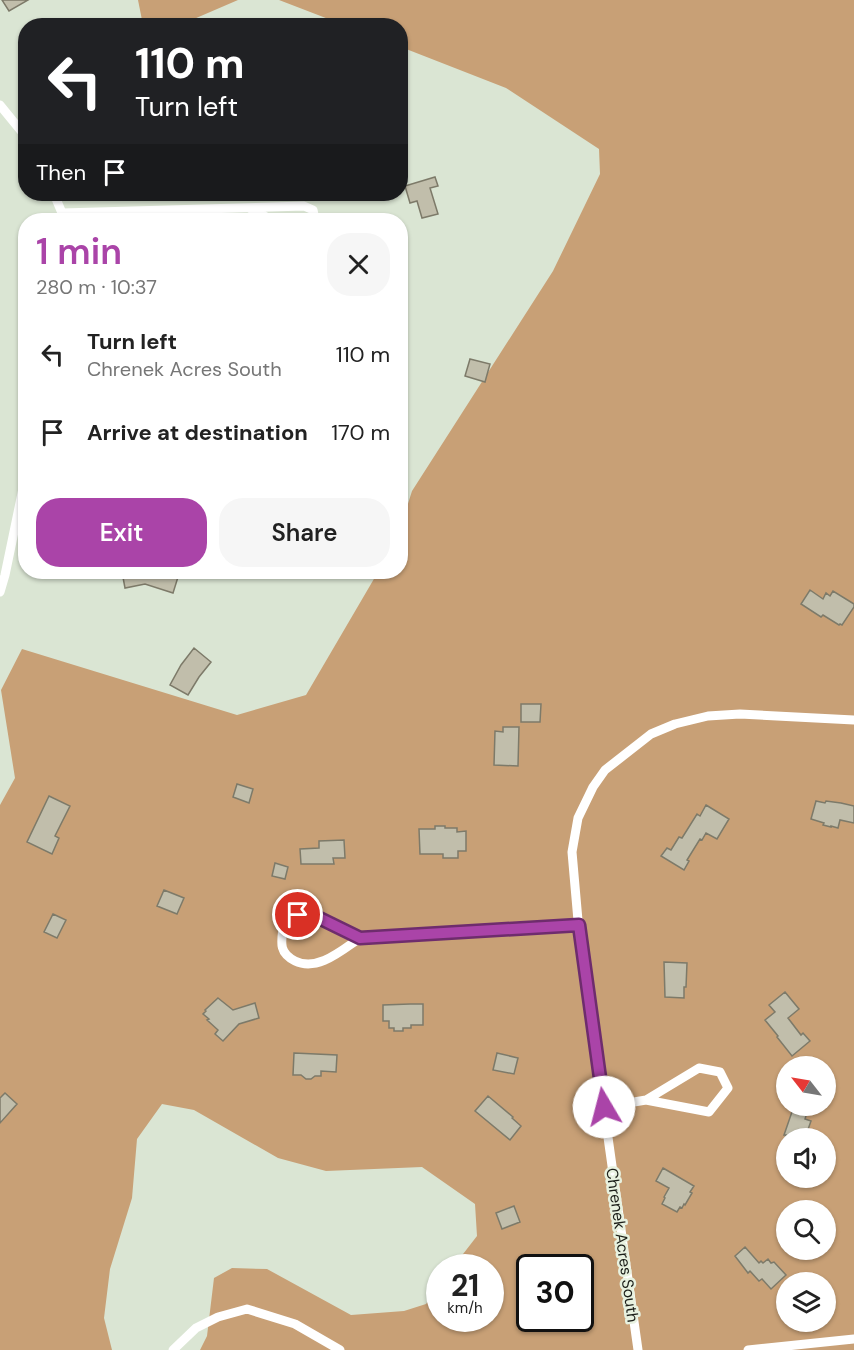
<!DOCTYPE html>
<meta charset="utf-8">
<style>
:root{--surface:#fff;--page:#f6f6f6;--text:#222;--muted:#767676;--accent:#aa44a8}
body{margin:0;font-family:"DM Sans",sans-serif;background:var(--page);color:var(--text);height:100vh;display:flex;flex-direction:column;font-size:22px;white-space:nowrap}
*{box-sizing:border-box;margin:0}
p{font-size:20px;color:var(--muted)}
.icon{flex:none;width:33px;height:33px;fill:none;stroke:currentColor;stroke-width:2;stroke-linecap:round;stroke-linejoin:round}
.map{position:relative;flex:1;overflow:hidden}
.details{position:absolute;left:18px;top:213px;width:390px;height:366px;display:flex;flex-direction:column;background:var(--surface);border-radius:24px;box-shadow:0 2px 4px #0004}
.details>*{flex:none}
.top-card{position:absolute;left:18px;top:18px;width:390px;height:183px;border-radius:24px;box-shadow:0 2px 4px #0004;background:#202124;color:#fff;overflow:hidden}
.needle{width:39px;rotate:301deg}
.buttons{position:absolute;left:776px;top:1056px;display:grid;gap:12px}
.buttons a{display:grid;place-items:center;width:60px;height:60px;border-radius:50%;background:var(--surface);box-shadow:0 2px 4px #0004;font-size:30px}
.speed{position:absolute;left:426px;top:1254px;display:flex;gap:12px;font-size:30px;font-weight:700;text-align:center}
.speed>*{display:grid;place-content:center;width:78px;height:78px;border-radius:50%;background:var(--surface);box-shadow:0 2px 4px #0004;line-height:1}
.speed small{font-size:15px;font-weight:400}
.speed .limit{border:3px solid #111;border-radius:9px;background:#fff;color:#111}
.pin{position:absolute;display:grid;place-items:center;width:51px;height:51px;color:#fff;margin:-26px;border:3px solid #fff;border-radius:50%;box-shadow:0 2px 6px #0007}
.me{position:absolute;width:66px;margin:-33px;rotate:352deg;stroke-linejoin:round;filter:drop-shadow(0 0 4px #0008)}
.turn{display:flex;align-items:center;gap:21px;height:126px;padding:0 18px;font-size:27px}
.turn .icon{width:78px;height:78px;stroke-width:2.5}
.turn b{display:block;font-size:42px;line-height:51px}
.then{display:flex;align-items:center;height:57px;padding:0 18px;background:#0003;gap:12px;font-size:22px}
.round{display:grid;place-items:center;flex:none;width:63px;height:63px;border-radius:24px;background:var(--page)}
.head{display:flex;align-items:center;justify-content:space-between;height:102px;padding:0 18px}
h1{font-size:36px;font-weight:600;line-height:45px;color:var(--accent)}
.cta{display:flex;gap:12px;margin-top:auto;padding:12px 18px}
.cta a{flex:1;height:69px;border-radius:24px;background:var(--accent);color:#fff;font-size:24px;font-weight:600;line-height:69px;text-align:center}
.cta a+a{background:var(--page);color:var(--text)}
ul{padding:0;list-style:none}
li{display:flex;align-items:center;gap:18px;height:78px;padding:0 18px}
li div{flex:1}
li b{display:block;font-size:22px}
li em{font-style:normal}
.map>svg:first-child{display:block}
.forest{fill:#c8a076;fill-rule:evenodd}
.building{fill:#c1beab;stroke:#7d7a69;stroke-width:1.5}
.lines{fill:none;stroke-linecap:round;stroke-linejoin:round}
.minor{stroke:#fff;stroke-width:9}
.route-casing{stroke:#6e2c6d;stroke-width:15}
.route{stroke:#aa44a8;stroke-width:10}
.labels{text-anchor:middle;stroke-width:5;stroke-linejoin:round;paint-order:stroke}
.street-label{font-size:16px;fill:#1c1f19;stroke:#e8f2e0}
</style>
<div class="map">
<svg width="854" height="1350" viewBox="0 0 854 1350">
<rect width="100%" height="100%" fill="#dae5d3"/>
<path class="forest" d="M138,0H238L180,25H143Z
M279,0H854V1350H200L207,1336L214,1278L232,1268L267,1269L351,1315L404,1311L426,1304L439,1286L440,1318H490V1268L453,1267L477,1236L475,1204L422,1167L326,1171L278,1158L194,1110L162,1104L137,1139L132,1198L110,1269L104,1318L112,1350H0V805L15,778L1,690L22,649L237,715L306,695L378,572H400L401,526L412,491L553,271L600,174L599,149L506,88L401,47L400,26L344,25ZM786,1066H825V1106H786ZM786,1138H825V1178H786ZM786,1210H825V1250H786ZM530,1268H580V1318H530ZM786,1282H825V1322H786Z"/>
<path class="building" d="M2,0H28L9,11Z
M435,177L438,186L430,188L438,214L422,218L417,201L410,203L405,186Z
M470,359L490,364L485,382L465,376Z
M122,572H161L178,577L173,593L145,584L125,588Z
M810,590L823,599L826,593L830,596L833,591L854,604V607L842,625L840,624L839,625L823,615L821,617L801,604Z
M194,648L211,662L199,677L188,695L170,685L181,665Z
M521,704H541L540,722H521Z
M503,727H519L518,766L494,765L495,731L503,732Z
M237,784L253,789L249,803L233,797Z
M49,796L70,806L55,836L59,838L52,854L27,842Z
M816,801L825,803L826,801L841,803L854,806V823L840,820L838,828L831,826V827L823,825L824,823L811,819Z
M706,805L729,819L717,839L706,833L702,840L700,839L687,860L689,861L684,870L661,856L667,848L671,850L679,837L682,838L697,814L700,816Z
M435,826H445V828H457V832L466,831V851H458V858H443V854H420L419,829H435Z
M344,840L345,858H333L334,864H301L300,849L319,848V841Z
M275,863L288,867L285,879L272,876Z
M164,890L184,898L177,914L157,906Z
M53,914L66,920L57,938L44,932Z
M664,962L687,963L686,987H684V998L665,997Z
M785,992L799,1009L788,1018L801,1035L803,1033L810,1041L792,1056L777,1037L778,1036L765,1020L775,1012L769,1005Z
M218,998L233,1010L255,1003L259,1018L239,1024L223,1041L215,1034L218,1030L207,1020L209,1019L203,1014L206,1011L205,1010Z
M410,1004H423V1025H411V1028H403V1031H394V1028H389V1021H383V1005Z
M294,1053L337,1055L336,1072L321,1071V1076H315L311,1079H306L301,1075H293Z
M497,1053L518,1058L514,1074L493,1070Z
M5,1093L17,1104L0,1123V1098Z
M488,1096L513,1117L512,1118L521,1126L510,1140L475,1111Z
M794,1106H809L805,1119L811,1121L805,1138H785L786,1135H784Z
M663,1168L694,1186L690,1192L692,1193L685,1205L684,1204L682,1208L680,1207L677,1212L662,1204L665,1198L664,1197L669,1188L656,1181Z
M514,1206L520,1222L502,1229L496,1213Z
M745,1247L759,1263L761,1261L763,1263L768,1259L771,1263L774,1262L786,1275L771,1289L762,1279L759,1281L750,1271L748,1273L735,1256Z
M490,1275L501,1300L490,1304Z"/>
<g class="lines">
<path class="minor" d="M0,105L26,137
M54,194L62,213V220
M249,208L272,220
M62,213L304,206L313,210L315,220
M0,592L5,575L26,474
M360,938C342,950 318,972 295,961C279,953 281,943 283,928L298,915H313L360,938L579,925
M604,1107L646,1100L709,1112L728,1088L720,1072L699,1068L646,1100
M173,1350L196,1328L218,1317L247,1309L295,1324L340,1350
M638,1350L579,932L572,852L578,818L593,787L605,770L651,734L675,724L708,716L740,714L854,720
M748,1350L854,1339"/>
</g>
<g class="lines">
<defs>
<path id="route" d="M298,915H313L360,938L579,925L604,1107"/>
</defs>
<use href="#route" class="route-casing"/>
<use href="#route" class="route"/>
</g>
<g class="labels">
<g class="street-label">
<text transform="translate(623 1245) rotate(82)" y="6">Chrenek Acres South</text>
</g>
</g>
</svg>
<div class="buttons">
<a><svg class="needle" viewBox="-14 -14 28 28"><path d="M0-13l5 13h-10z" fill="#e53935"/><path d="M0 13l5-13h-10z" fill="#767676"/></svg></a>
<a><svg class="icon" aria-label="sound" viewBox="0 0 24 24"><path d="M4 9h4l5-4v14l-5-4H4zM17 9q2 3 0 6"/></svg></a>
<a><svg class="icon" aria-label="search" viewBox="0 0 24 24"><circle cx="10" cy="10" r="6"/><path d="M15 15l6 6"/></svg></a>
<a><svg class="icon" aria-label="layers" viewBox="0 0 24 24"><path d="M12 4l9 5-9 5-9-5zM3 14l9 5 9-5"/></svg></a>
</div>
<div class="speed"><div>21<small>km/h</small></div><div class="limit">30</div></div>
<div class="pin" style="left:298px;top:915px;background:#d93025"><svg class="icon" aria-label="arrive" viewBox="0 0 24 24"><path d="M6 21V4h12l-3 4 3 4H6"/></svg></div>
<svg class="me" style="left:604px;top:1107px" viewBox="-20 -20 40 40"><circle r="19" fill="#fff"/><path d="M0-13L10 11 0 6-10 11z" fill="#aa44a8"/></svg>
<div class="top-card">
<div class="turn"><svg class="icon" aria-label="left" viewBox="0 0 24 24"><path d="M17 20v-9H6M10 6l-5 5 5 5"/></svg><div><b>110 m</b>Turn left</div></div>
<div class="then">Then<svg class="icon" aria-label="arrive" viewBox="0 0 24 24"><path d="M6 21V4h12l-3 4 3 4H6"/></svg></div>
</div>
<section class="details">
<div class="head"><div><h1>1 min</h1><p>280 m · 10:37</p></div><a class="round"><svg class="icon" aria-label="close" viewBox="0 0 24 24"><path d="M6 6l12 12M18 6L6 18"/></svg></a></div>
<ul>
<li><svg class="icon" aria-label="left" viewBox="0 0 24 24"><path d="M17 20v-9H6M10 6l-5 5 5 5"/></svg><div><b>Turn left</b><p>Chrenek Acres South</p></div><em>110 m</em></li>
<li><svg class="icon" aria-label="arrive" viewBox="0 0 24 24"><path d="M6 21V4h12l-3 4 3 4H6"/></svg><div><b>Arrive at destination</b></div><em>170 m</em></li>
</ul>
<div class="cta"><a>Exit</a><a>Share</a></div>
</section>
</div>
